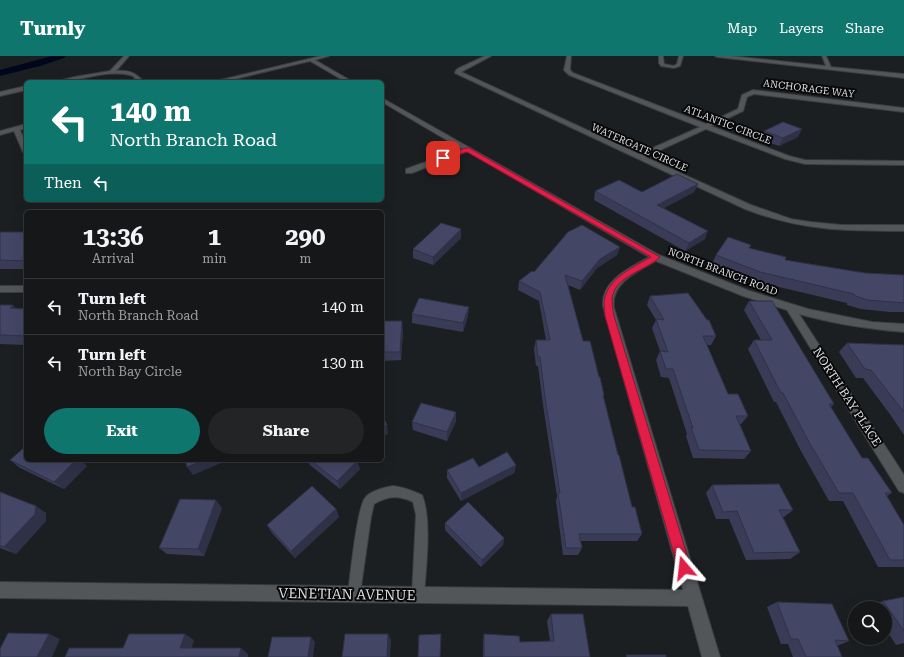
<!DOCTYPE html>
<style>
:root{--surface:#151719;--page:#222426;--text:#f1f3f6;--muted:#9d9fa2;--line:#343638;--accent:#0f766e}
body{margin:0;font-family:"Roboto Serif",serif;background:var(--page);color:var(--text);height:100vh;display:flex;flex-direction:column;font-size:15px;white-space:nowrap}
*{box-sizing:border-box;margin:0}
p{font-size:13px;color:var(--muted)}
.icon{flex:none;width:22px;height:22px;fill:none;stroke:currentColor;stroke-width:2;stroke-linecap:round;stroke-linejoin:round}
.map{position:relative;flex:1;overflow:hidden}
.sheet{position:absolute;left:24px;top:154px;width:360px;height:252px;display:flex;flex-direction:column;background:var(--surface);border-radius:6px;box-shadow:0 4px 16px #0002,0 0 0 1px var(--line)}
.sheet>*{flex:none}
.hud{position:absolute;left:24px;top:24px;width:360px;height:122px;border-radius:6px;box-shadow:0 4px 16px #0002,0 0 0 1px var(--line);background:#0f766e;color:#fff;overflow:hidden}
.buttons{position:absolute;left:848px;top:545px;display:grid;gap:8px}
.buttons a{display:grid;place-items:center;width:44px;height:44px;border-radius:50%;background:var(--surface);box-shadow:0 4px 16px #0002,0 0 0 1px var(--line);font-size:20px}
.pin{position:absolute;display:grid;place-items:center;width:34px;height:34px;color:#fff;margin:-17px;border-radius:8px;box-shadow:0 2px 6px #0006}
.me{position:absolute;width:44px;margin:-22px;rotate:343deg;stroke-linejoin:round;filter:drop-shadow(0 0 3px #0008)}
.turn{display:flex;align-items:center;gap:14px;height:84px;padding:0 20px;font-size:18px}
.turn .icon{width:52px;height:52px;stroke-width:2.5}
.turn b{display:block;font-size:28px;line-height:34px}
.then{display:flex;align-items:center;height:38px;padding:0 20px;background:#0003;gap:8px;font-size:15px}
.eta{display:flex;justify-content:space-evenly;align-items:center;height:68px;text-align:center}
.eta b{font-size:24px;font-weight:700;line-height:28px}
.action{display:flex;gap:8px;margin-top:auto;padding:8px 20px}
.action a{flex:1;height:46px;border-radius:24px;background:var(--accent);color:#fff;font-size:16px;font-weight:700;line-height:46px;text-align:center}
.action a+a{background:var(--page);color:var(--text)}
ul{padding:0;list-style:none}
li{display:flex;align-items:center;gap:12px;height:56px;padding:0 20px;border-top:1px solid var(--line)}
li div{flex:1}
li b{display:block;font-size:15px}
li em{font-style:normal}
header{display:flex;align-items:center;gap:24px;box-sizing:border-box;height:56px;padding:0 20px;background:var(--accent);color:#fff}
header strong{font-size:19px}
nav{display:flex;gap:22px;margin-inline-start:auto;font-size:14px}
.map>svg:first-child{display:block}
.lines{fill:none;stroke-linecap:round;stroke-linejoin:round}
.canal{fill:#00071c;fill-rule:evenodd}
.service-casing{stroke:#3a3c3e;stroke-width:2}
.minor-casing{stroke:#3a3c3e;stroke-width:2}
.service{fill:#535659;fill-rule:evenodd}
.minor{fill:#535659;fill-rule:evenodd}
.wall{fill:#3a3c57}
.shaded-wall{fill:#2f3147}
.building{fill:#434665;stroke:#2f3147}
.route{fill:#e11d48;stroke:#92132f}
.labels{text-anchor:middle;stroke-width:4;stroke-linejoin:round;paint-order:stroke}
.far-street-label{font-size:10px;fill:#dddfe1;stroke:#080809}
.street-label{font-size:12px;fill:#dddfe1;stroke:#080809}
.near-street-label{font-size:14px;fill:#dddfe1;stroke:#080809}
</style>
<header>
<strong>Turnly</strong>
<nav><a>Map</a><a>Layers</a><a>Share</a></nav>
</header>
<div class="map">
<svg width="904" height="601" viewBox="0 0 904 601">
<rect width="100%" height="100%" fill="#1c1f21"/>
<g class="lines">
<path class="canal" d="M52,0H66L64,2L40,10L0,20V14Z"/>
<defs>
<path id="service" d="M659,0H663L664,8L674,10L677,8L679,0H683L680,10L674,12L661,10L659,7Z
M393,430C404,431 413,435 422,439C432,463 426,512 424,539L423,544L418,545L413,544L412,539L416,459L413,446C398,439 388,440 374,448L371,461L360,538L359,543L354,544L349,543L348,538C350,521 357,452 365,442C370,435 385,431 393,430Z"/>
<path id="minor" d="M124,0H129L116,15C129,14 135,16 144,26H138L133,20C108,12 80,26 54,26L74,21L110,15Z
M321,0H329L315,4L353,26H346L310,5L222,26H212Z
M485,0H491L461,16L639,98L700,71L569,19L564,14L567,0H571L570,14L573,17L706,68L738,53L742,39L753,34L904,52V56L754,38L747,41L743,55L711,70L789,100L805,104L904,105V109L805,108L785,103L706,73L645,101L751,149L791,163L811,166L842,169H904V175C845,175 802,175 745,153L455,17L456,14L459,12Z
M715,0H731L826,10L822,0H826L831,11L904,18V22L717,1Z
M26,30V34L0,40V36Z
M382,42L659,199L750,235L808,253L872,266L904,268V276C869,273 834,268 799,258L904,419V437L899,435L787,254L743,240L656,205C638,215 610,227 614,252L720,601H702L688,550L0,542V526L683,534L603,250C601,224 630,212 649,201L467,95L412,117H406V113L462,93L382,46Z
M26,68V72L20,74L26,88V98L23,96L14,75L0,79V75Z
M0,230H26V236H0Z"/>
</defs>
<use href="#service" class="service-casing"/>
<use href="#minor" class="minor-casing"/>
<use href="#service" class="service"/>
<use href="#minor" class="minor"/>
</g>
<path class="wall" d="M764,75L798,81L779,90L760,83Z
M698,128L694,136L664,152L705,183L685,195L594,144L595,135L642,136Z
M461,173V182L433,209L413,202V193Z
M0,176H26V213H0Z
M620,191L617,199L597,212L580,234L568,229L583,285L599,321L604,339L603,342L618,399L632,451L642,478L637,485H580L582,492L578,499H563L556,445L557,440L543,349L538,310H536L534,293L536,284H546L539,245L518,234L519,225L534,216Z
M749,192L785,204L865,217L904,219V256H890L861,253L847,249V247L754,225L712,208L716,199Z
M650,240L716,280L711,289H707L728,338L748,360L741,368H740L751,395L744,403L693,402L686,380L687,378L669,322L661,321L656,304L660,295L652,272L656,264L647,249Z
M749,245L834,348L831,351L862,402L892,437L887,440L904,469V511H878L843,445H829L801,395L776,346H774L748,293L754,284H761L744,254Z
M0,249L16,253H26V289L0,288Z
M412,258L468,260L463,276L412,267Z
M382,265L403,274L401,304L382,305Z
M847,287L904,289V379L889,357L863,322H856L839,296Z
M456,356V365L447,385L413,374L412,366Z
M10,404H80L87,410L64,433L20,412Z
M308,404H356L360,413L340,433L310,409Z
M516,409L514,417L461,445L447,422V414L479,411Z
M712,429L793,454L784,461H783L800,496L790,503L746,504L729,463H716L706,437Z
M0,436L46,457V465L16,498L0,492Z
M222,452L204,500L167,498L159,492Z
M336,453L339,461L295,502L272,477L267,469Z
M445,467L504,482L503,489L481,511L445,474Z
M904,541V587L896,589L885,572V552H871L870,551L883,545Z
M777,546L849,585L837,590L842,601H793L788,588H781L767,551Z
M551,558L590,601H483V585L484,578L520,586L550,585L547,565Z"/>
<path class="shaded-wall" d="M802,73L798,81L779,90L783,82Z
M698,128L694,136L655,157L657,149Z
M461,173V182L433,209V201Z
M708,175L705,183L685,195L689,187Z
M620,191L617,199L597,212L580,234L582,225L600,203Z
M13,249L21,258L10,252Z
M469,251L468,260L463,276V267Z
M402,265L403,274L401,304L400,296Z
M456,356V365L447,385V376Z
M387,369L388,378L382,380V371Z
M76,404H80L87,410L64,433L54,426Z
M95,404H104L99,407Z
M204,404H228L193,419L187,411Z
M357,405L360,413L340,433L337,425Z
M516,409L514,417L461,445V437Z
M216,444L222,452L204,500L198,493Z
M36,450L46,457V465L16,498L4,491Z
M336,453L339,461L295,502L291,495Z
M504,482L503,489L481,511L482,504Z
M49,578L60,583L52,601H37Z
M185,578L194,584L190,598L180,592Z
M388,578L391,584L390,601H387Z
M311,581L315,586L313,601H308Z
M241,592L248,598V601H239Z"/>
<path class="building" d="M783,66L802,73L783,82L764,75Z
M677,118L698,128L657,149L708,175L689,187L595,135L619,124L642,136Z
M441,167L461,173L433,201L413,193Z
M582,169L620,191L600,203L582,225L565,219L583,285H590L599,321H600L604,339H603L618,399H619L632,451H635L642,478H579L582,492H566L558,437H560L545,341L540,301H538L536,284H550L540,236L519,225L532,215L534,216L568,176Z
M0,176H26V205L0,204Z
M728,181L751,189L749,192L786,201L785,204L865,217L904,219V247L868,244L855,240L854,238L760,216L716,199Z
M688,237L707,264H709L716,280H703L728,338H738L748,360H736L751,395L699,394L691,371L693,372L673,313H666L660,295L668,296L656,263L664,264L650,240Z
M419,242L469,251L463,267L412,258Z
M749,245H772L834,348H829L862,402H868L892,437H885L904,469V504H890L853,437H839L809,386L783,337H781L754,284H772Z
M0,249H13L10,252L26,253V280L0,279Z
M382,265H402L400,296H382Z
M847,287L904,289V356L871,314L865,313Z
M421,347L456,356L447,376L412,366Z
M382,358L387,369L382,371Z
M26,390V404H76L54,426L10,404Z
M507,396L516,409L461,437L447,414L473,402L479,411Z
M185,404H204L187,411Z
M310,404H356L357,405L337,425Z
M779,428L793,454H779L800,496L754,497L737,455L723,456L712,429Z
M312,430L336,453L291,495L267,469Z
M0,436L36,450L35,458L4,491L0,490Z
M180,443L216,444L198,493L159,492Z
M468,446L504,482L482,504L445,467Z
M904,541V575L883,545Z
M777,546L832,548L849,585L835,584L842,601H806L798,583H791Z
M551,558H583L590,601H484V578L519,580L520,586L554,585Z
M8,577L49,578L37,601H0V593Z
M129,578H185L180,592H241L239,601H65L69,592H123Z
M345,578H388L387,601H342Z
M441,578L440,601H418L419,579Z
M272,581H311L308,601H268Z
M626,599H666V601H627Z"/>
<path class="route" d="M465,92H469L660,201C646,215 613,220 612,244C612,250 613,255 614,260L691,512L689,516L684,518L680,516L678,512L605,260C605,254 603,247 605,241C610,221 634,211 651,201L467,96L445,103L440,102Z"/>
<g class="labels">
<g class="far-street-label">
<text transform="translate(809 32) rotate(7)" y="4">ANCHORAGE WAY</text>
<text transform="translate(728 68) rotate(21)" y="4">ATLANTIC CIRCLE</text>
<text transform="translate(640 91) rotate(24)" y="4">WATERGATE CIRCLE</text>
<text transform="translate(723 215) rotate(21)" y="4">NORTH BRANCH ROAD</text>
</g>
<g class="street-label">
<text transform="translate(847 341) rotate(57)" y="4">NORTH BAY PLACE</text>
</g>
<g class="near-street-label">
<text transform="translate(347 538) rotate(1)" y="5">VENETIAN AVENUE</text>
</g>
</g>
</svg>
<div class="buttons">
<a><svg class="icon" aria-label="search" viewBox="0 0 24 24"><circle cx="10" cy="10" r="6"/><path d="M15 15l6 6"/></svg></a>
</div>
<div class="pin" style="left:443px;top:102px;background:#d93025"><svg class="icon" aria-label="arrive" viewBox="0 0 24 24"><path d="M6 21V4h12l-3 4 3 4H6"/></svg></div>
<svg class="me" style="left:684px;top:512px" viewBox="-20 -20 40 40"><path d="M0-17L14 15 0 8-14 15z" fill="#e11d48" stroke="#fff" stroke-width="4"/></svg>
<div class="hud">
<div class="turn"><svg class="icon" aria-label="left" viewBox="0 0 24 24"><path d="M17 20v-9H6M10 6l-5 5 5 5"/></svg><div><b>140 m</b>North Branch Road</div></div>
<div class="then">Then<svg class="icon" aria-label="left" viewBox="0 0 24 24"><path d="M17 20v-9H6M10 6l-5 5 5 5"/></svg></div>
</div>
<section class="sheet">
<div class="eta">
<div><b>13:36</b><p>Arrival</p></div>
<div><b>1</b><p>min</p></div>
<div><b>290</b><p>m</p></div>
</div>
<ul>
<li><svg class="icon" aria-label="left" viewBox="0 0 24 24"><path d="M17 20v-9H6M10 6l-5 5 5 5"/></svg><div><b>Turn left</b><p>North Branch Road</p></div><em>140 m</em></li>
<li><svg class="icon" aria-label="left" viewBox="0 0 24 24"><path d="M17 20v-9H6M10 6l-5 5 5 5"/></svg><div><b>Turn left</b><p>North Bay Circle</p></div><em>130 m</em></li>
</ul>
<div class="action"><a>Exit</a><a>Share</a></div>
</section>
</div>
